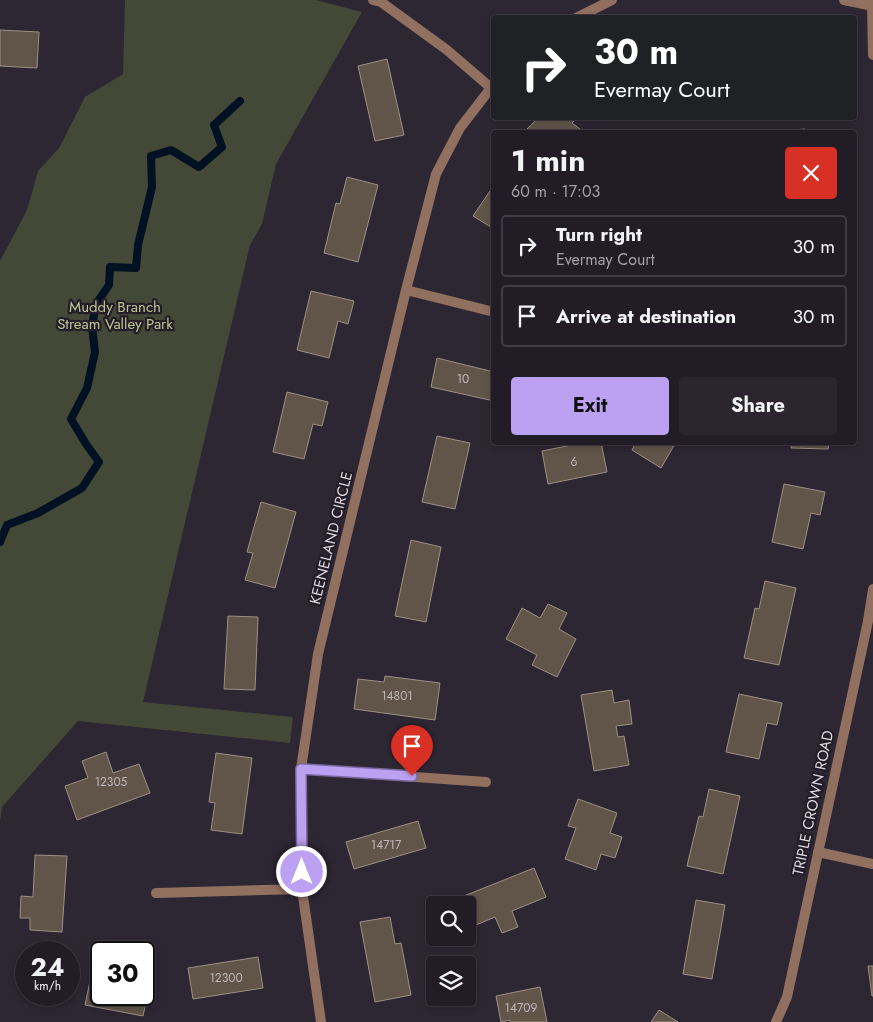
<!DOCTYPE html>
<meta charset="utf-8">
<style>
:root{--surface:#221c26;--page:#2a252e;--text:#f1f3f6;--muted:#a2a1a7;--line:#3f3a43;--accent:#bca0f2}
body{margin:0;font-family:Jost,sans-serif;background:var(--page);color:var(--text);height:100vh;display:flex;flex-direction:column;font-size:19px;white-space:nowrap}
*{box-sizing:border-box;margin:0}
p{font-size:16px;color:var(--muted)}
.icon{flex:none;width:28px;height:28px;fill:none;stroke:currentColor;stroke-width:2;stroke-linecap:round;stroke-linejoin:round}
.map{position:relative;flex:1;overflow:hidden}
.sheet{position:absolute;left:491px;top:130px;width:366px;height:315px;display:flex;flex-direction:column;background:var(--surface);border-radius:5px;box-shadow:0 2px 8px #0003,0 0 0 1px var(--line)}
.sheet>*{flex:none}
.hud{position:absolute;left:491px;top:15px;width:366px;height:105px;border-radius:5px;box-shadow:0 2px 8px #0003,0 0 0 1px var(--line);background:#202124;color:#fff;overflow:hidden}
.fabs{position:absolute;left:426px;top:896px;display:grid;gap:10px}
.fabs a{display:grid;place-items:center;width:50px;height:50px;border-radius:5px;background:var(--surface);box-shadow:0 2px 8px #0003,0 0 0 1px var(--line);font-size:25px}
.speed{position:absolute;left:15px;top:941px;display:flex;gap:10px;font-size:25px;font-weight:700;text-align:center}
.speed>*{display:grid;place-content:center;width:65px;height:65px;border-radius:50%;background:var(--surface);box-shadow:0 2px 8px #0003,0 0 0 1px var(--line);line-height:1}
.speed small{font-size:12px;font-weight:400}
.speed .limit{border:2px solid #111;border-radius:8px;background:#fff;color:#111}
.pin{position:absolute;display:grid;place-items:center;width:42px;height:42px;color:#fff;margin:-51px -21px;border-radius:50% 50% 50% 0;rotate:-45deg;box-shadow:0 0 5px #0007}
.pin .icon{rotate:45deg}
.me{position:absolute;width:55px;margin:-28px;rotate:0deg;stroke-linejoin:round;filter:drop-shadow(0 0 4px #0008)}
.turn{display:flex;align-items:center;gap:18px;height:105px;padding:0 20px;font-size:22px}
.turn .icon{width:65px;height:65px;stroke-width:2.5}
.turn b{display:block;font-size:35px;line-height:42px}
.round{display:grid;place-items:center;flex:none;width:52px;height:52px;border-radius:5px;background:var(--page)}
.headline{display:flex;align-items:center;justify-content:space-between;height:85px;padding:0 20px}
h1{font-size:30px;font-weight:700;line-height:38px}
.button{display:flex;gap:10px;margin-top:auto;padding:10px 20px}
.button a{flex:1;height:58px;border-radius:5px;background:var(--accent);color:#111;font-size:20px;font-weight:700;line-height:58px;text-align:center}
.button a+a{background:var(--page);color:var(--text)}
ul{padding:0;list-style:none}
li{display:flex;align-items:center;gap:15px;height:62px;margin:0 10px 8px;padding:0 10px;border:2px solid var(--line);border-radius:5px}
li div{flex:1}
li b{display:block;font-size:19px}
li em{font-style:normal}
.map>svg:first-child{display:block}
.green{fill:#444836}
.lines{fill:none;stroke-linecap:round;stroke-linejoin:round}
.stream{stroke:#011124;stroke-width:8}
.building{fill:#615549;stroke:#9e9083}
.minor{stroke:#91705f;stroke-width:10}
.route-casing{stroke:#7a689d;stroke-width:12}
.route{stroke:#bca0f2;stroke-width:9}
.labels{text-anchor:middle;stroke-width:4.5;stroke-linejoin:round;paint-order:stroke}
.number-label{font-size:12px;fill:#beb7bb}
.park-label{font-size:15px;fill:#bac78f;stroke:#231c29}
.street-label{font-size:15px;fill:#ddd8e1;stroke:#231c29}
</style>
<div class="map">
<svg width="873" height="1022" viewBox="0 0 873 1022">
<rect width="100%" height="100%" fill="#2d2633"/>
<path class="green" d="M125,0H316L362,12L276,164L262,224L250,245L143,702L293,717L290,743L78,721L2,807L0,821V261L27,210L38,171L59,148L85,97L123,74Z"/>
<g class="lines">
<path class="stream" d="M0,542L7,525L38,513L82,488L99,462L86,444L71,419L87,388L95,352L92,326L96,304L109,285L110,267L136,268L138,245L152,187L151,156L171,150L199,167L222,147L214,125L240,101"/>
</g>
<path class="building" d="M0,30L39,32L37,68L0,66Z
M387,59L404,135L375,141L358,66Z
M538,118H577L572,123L584,132H524Z
M805,129V132H776Z
M347,177L378,185L358,262L324,253L336,203L340,204Z
M490,191L494,193V229L473,216Z
M311,291L354,301L348,324L338,321L329,358L297,350Z
M437,358L494,372V401L431,387Z
M287,392L328,402L322,426L313,424L304,459L273,452Z
M437,436L470,443L455,509L422,502Z
M577,442H601L607,472L548,484L542,451L577,444Z
M636,442H676L661,468L632,450Z
M792,442H829L828,449L791,448Z
M784,484L825,492L820,515L811,513L803,549L772,542Z
M261,502L296,512L275,588L245,580L253,553L247,552Z
M411,540L441,547L426,622L395,616Z
M765,581L796,588L779,665L744,658L755,608L759,609Z
M548,604L567,613L559,629L576,639L557,677L532,665L537,655L506,639L522,608L540,618Z
M228,616L258,617L255,690L224,689Z
M385,676L440,683L435,720L354,709L358,679L384,682Z
M612,690L614,703L629,700L632,724L616,726L618,737L624,736L629,765L594,771L581,695Z
M739,694L782,703L777,725L767,723L759,759L726,752Z
M106,752L113,773L139,764L150,793L77,820L65,786L88,778L82,761Z
M216,753L252,758L242,834L211,830L215,803L209,802Z
M709,789L740,796L723,874L687,866L699,816L703,817Z
M578,799L617,813L610,833L622,837L615,858L601,854L596,870L565,859L576,828L568,826Z
M418,821L426,848L354,869L346,842Z
M35,855L67,856L62,932L30,930V918H20L21,896L33,897Z
M534,868L546,897L512,911L518,927L502,933L495,917L476,925L464,896Z
M696,900L725,905L712,979L683,974Z
M390,917L395,944L401,943L411,995L375,1002L360,922Z
M258,957L263,988L193,999L188,968Z
M868,966H873V996H872Z
M93,967L101,969V995H144V973L152,975L143,1016L85,1005Z
M540,987L547,1022H510V1020L501,1022L496,996Z
M659,1010L678,1022H651Z"/>
<g class="lines">
<path class="minor" d="M373,0L381,2L447,50L490,87
M844,0L873,6
M873,1L872,6L873,55
M576,18L612,0
M406,290L494,312
M301,769L486,782
M818,852L873,864
M156,893L302,889
M321,1022L302,889L301,769L318,654L406,290L436,174L460,128L494,84
M776,1022L787,997L868,621L873,589"/>
</g>
<g class="lines">
<defs>
<path id="route" d="M302,872L301,769L412,776"/>
</defs>
<use href="#route" class="route-casing"/>
<use href="#route" class="route"/>
</g>
<g class="labels">
<g class="number-label">
<text x="463" y="383">10</text>
<text x="574" y="466">6</text>
<text x="397" y="700">14801</text>
<text x="111" y="786">12305</text>
<text x="386" y="849">14717</text>
<text x="226" y="982">12300</text>
<text x="521" y="1012">14709</text>
</g>
<g class="park-label">
<text x="115" y="312">Muddy Branch<tspan x="115" dy="17">Stream Valley Park</tspan></text>
</g>
<g class="street-label">
<text transform="translate(331 538) rotate(-76)" y="5">KEENELAND CIRCLE</text>
<text transform="translate(813 803) rotate(-78)" y="5">TRIPLE CROWN ROAD</text>
</g>
</g>
</svg>
<div class="fabs">
<a><svg class="icon" aria-label="search" viewBox="0 0 24 24"><circle cx="10" cy="10" r="6"/><path d="M15 15l6 6"/></svg></a>
<a><svg class="icon" aria-label="layers" viewBox="0 0 24 24"><path d="M12 4l9 5-9 5-9-5zM3 14l9 5 9-5"/></svg></a>
</div>
<div class="speed"><div>24<small>km/h</small></div><div class="limit">30</div></div>
<div class="pin" style="left:412px;top:776px;background:#d93025"><svg class="icon" aria-label="arrive" viewBox="0 0 24 24"><path d="M6 21V4h12l-3 4 3 4H6"/></svg></div>
<svg class="me" style="left:302px;top:872px" viewBox="-20 -20 40 40"><circle r="17" fill="#bca0f2" stroke="#fff" stroke-width="3"/><path d="M0-11L8 9 0 5-8 9z" fill="#fff"/></svg>
<div class="hud">
<div class="turn"><svg class="icon" aria-label="right" viewBox="0 0 24 24"><path d="M7 20v-9h11M14 6l5 5-5 5"/></svg><div><b>30 m</b>Evermay Court</div></div>
</div>
<section class="sheet">
<div class="headline"><div><h1>1 min</h1><p>60 m · 17:03</p></div><a class="round" style="background:#d93025;color:#fff"><svg class="icon" aria-label="close" viewBox="0 0 24 24"><path d="M6 6l12 12M18 6L6 18"/></svg></a></div>
<ul>
<li><svg class="icon" aria-label="right" viewBox="0 0 24 24"><path d="M7 20v-9h11M14 6l5 5-5 5"/></svg><div><b>Turn right</b><p>Evermay Court</p></div><em>30 m</em></li>
<li><svg class="icon" aria-label="arrive" viewBox="0 0 24 24"><path d="M6 21V4h12l-3 4 3 4H6"/></svg><div><b>Arrive at destination</b></div><em>30 m</em></li>
</ul>
<div class="button"><a>Exit</a><a>Share</a></div>
</section>
</div>
